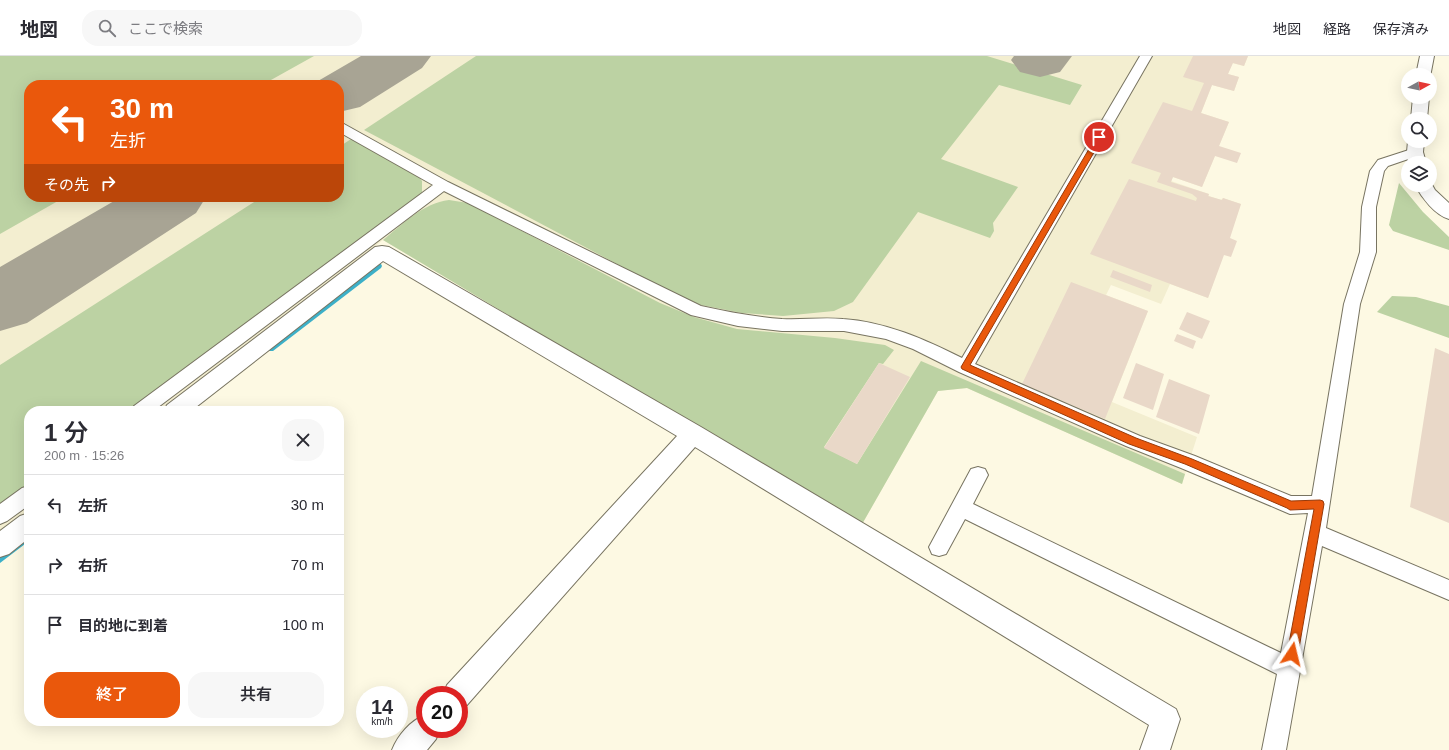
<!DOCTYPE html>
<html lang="ja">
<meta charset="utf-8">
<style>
:root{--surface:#fff;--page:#f7f7f7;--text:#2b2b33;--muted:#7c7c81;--line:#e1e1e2;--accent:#ea580c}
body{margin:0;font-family:Arial,"Noto Sans JP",sans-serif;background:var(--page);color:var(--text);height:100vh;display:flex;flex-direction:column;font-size:15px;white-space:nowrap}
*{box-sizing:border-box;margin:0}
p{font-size:13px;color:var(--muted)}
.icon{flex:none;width:22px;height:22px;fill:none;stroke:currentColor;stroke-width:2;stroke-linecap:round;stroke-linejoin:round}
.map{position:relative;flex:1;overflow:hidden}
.drawer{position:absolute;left:24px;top:350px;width:320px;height:320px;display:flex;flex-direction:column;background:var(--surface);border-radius:16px;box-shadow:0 4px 16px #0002}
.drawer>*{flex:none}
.guide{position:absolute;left:24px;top:24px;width:320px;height:122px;border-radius:16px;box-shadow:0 4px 16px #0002;background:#ea580c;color:#fff;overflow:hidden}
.needle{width:26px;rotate:82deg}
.fabs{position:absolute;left:1401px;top:12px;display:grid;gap:8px}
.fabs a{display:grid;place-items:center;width:36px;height:36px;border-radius:50%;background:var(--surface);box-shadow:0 4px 16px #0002;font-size:20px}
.speed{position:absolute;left:356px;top:630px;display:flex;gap:8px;font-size:20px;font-weight:700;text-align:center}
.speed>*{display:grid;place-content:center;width:52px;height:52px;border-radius:50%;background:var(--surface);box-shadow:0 4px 16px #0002;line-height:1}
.speed small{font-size:10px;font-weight:400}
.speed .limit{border:6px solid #d22;background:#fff;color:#111}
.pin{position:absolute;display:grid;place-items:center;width:34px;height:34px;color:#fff;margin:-17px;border:2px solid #fff;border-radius:50%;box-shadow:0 1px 4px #0007}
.me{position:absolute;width:44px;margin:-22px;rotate:10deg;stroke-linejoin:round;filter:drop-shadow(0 0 3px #0008)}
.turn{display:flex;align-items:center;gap:14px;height:84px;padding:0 20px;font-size:18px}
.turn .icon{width:52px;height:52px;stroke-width:2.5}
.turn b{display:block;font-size:28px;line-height:34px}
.then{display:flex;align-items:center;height:38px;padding:0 20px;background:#0003;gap:8px;font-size:15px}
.round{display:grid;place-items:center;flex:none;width:42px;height:42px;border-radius:16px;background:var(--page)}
.overview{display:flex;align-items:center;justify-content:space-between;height:68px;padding:0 20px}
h1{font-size:24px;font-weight:600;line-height:30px}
.button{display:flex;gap:8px;margin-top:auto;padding:8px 20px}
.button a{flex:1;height:46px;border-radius:16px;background:var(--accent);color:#fff;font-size:16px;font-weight:600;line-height:46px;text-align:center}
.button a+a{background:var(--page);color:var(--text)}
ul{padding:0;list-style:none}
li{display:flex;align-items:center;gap:12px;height:60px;padding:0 20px;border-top:1px solid var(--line)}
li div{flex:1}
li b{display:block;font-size:15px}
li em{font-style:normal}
header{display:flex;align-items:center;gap:24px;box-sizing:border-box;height:56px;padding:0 20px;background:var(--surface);border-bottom:1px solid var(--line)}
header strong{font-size:19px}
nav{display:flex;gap:22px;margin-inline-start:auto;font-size:14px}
.search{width:280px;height:36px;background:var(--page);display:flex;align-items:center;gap:10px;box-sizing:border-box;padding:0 14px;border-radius:16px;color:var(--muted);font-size:15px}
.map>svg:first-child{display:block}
.built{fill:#f3eed0;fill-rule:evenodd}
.green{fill:#bcd2a3}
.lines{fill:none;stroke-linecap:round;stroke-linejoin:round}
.stream{fill:#3db0c8;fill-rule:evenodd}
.taxiway{fill:#a8a494;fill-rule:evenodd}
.building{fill:#e9d8c8}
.service-casing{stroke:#787461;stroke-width:2}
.minor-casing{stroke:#787461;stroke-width:2}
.tertiary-casing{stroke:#787461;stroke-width:2}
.service{fill:#fff;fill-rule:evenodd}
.minor{fill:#fff;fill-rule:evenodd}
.tertiary{fill:#fff;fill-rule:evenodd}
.route{fill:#ea580c;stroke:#983908}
</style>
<header>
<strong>地図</strong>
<div class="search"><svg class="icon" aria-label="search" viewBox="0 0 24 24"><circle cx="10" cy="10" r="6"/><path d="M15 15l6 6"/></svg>ここで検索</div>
<nav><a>地図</a><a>経路</a><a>保存済み</a></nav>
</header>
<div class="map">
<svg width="1449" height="694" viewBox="0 0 1449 694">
<rect width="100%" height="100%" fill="#fdf9e3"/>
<path class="built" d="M0,0H1248L1244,10L1232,7L1228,18L1239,21L1234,35L1212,29L1201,57L1229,66L1202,131L1173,121L1171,125L1209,138V140L1221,144L1223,142L1241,148L1208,242L1170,228L1161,248L1111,229L1106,239L1148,255L1112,346L1197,381L1182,428L967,332L938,335L861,470L383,184L158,355H29V453L0,475ZM29,29H339V141H29Z"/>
<path class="green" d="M0,0H314L262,29H29V141H65L0,178Z
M476,0H987L1082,29L1070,49L999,29L941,103L1018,131L993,167L994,175L990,182L918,156L853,246L834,255L783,260L742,257L701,249L668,235L364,74Z
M351,83L419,121L422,125V137L417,143L130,355H29V429L0,451V309L262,141H339V91Z
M1399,127L1423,156L1449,181V194L1393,175L1389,169Z
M449,144L468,147L660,247L694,261L737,273L835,282L885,289L894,294L883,308L879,307L824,391L857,408L921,305L1185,418L1182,428L967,332L938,335L861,470L383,184C403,168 423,147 449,144Z
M1392,240L1416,241L1449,250V282L1377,256Z"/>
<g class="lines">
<path class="stream" d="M378,207L381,208L382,210L381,212L273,295H267L266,293L267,291Z
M29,474V485L0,507V496Z"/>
<path class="taxiway" d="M361,0H431L422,12L360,51L339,56V29H315L318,25Z
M1014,0H1072L1060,16L1040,21L1020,16L1011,4Z
M121,141H206L196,157L27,267L0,275V211Z"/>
</g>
<path class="building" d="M1193,0H1248L1244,10L1233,7L1228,18L1239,21L1234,35L1212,29L1201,57L1229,66L1219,90L1241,97L1237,107L1215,100L1202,131L1173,121L1171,126L1209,138L1208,140L1222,144L1223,142L1241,148L1230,182L1237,185L1231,201L1224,199L1208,242L1090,198L1129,123L1196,145L1197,142L1192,138L1157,126L1161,117L1131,107L1163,46L1192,55L1204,27L1183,21Z
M1113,214L1152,229L1150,236L1110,221Z
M1071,226L1148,255L1105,363L1022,328Z
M1187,256L1210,265L1202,283L1179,273Z
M1177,278L1196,285L1193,293L1174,285Z
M1435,292L1449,298V467L1410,451Z
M879,307L910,321L857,408L824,392Z
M1136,307L1164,318L1153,354L1123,342Z
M1169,323L1210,339L1199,378L1156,361Z"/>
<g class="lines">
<defs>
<path id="service" d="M1140,0H1152L975,308L1140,380L1195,400L1291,440H1312L1344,248L1360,196L1362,151L1370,115L1378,104L1415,92L1420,93L1422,96L1420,99L1388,110L1384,115L1376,151V196L1360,248L1326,472L1449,524V544L1322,490L1286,694H1262L1277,618L965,463L946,498L939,500L932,498L929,491L971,413L978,411L985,413L988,419L973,448L1281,597L1308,457L1290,458L1283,455L1181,412L1126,390L959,316L913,293L886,283L844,275H782L738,270L691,259L444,135L153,355H131L134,350L433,129L339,76V67L344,68L448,126L701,250C728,256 755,261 782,263C803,264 823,261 843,263C886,266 924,283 962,302Z
M29,430V449L7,465L0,468V448L22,432Z"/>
<path id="minor" d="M382,190L389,191L701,371L1176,653L1180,663L1170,694H1140L1149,669L695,391L467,649L459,652V639H443L447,629L677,380L383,205L191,355H164L167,349L375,191Z
M29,457V482L9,498L0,501V475L20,460Z
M425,659V673H440L436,683L427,694H392C398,679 410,665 425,659Z"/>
<path id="tertiary" d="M1420,0H1434L1430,21V19H1416Z
M1413,41H1429L1427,63H1411Z
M1408,85H1424L1423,96L1426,107H1408L1407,96Z
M1430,125L1435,134L1449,147V163C1435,159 1422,142 1415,129H1430Z"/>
</defs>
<use href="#service" class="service-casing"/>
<use href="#minor" class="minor-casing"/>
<use href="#tertiary" class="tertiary-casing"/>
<use href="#service" class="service"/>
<use href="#minor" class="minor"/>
<use href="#tertiary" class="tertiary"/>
</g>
<path class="route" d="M1099,79L1103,81L970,309L1136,382L1192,403L1291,445L1320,444L1323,445L1324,448L1298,598L1296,602L1292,603L1288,602L1287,598L1314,453L1290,454L1287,452L1185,408L1129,388L962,313L961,311L1096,81Z"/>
</svg>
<div class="fabs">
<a><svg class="needle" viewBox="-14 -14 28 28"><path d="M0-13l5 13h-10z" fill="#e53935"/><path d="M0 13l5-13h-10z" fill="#7c7c81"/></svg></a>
<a><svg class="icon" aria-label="search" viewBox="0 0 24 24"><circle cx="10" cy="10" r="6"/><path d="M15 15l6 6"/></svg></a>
<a><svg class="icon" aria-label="layers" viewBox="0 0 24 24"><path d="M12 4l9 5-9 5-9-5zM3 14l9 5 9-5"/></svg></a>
</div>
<div class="speed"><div>14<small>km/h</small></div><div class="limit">20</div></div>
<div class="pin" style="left:1099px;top:81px;background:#d93025"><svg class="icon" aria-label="arrive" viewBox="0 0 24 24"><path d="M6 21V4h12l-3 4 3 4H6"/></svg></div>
<svg class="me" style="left:1292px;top:598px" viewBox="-20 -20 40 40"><path d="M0-17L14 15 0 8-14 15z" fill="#ea580c" stroke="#fff" stroke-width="4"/></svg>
<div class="guide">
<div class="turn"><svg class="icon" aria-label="left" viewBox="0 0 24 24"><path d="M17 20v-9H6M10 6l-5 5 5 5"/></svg><div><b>30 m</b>左折</div></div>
<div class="then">その先<svg class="icon" aria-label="right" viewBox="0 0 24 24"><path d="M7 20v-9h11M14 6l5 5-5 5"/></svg></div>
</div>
<section class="drawer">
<div class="overview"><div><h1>1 分</h1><p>200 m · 15:26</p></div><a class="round"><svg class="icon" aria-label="close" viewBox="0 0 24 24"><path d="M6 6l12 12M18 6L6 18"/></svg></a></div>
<ul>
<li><svg class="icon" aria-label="left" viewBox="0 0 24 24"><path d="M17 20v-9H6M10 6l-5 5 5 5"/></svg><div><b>左折</b></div><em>30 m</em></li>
<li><svg class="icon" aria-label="right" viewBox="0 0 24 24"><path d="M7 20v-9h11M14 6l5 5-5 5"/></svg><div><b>右折</b></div><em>70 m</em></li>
<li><svg class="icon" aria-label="arrive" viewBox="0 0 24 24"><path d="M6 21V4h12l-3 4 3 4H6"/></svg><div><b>目的地に到着</b></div><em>100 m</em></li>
</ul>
<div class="button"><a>終了</a><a>共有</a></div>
</section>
</div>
